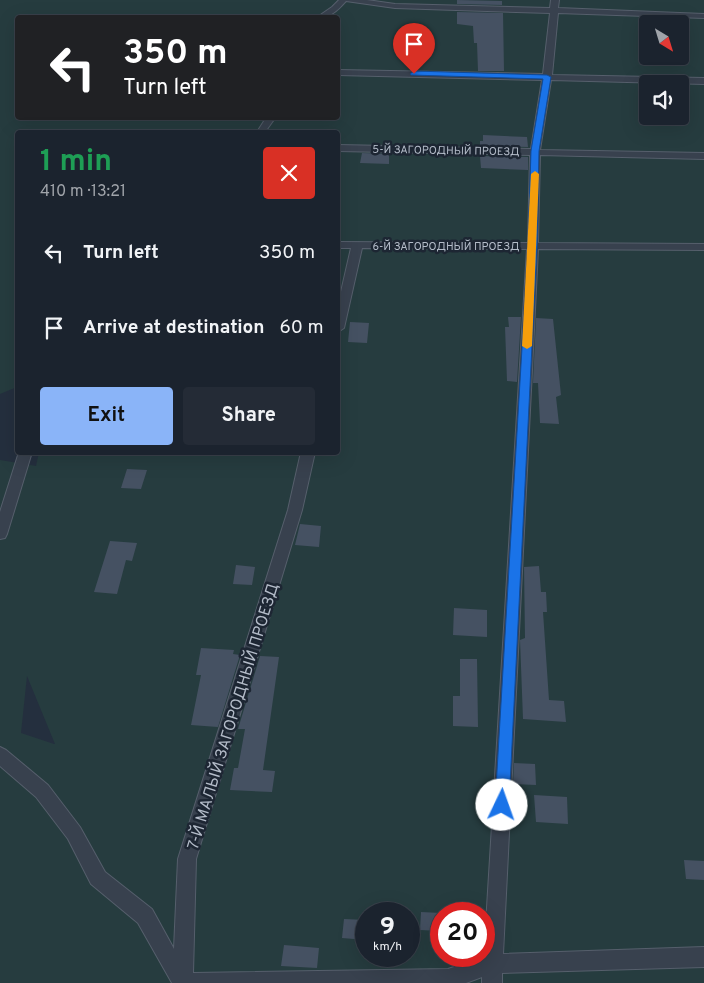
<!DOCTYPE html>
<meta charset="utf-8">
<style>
:root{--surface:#1b232e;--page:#242b36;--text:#f1f3f6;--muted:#a0a4aa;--line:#39404a;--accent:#8ab4f8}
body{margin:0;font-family:Overpass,sans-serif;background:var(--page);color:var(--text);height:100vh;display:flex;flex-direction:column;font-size:19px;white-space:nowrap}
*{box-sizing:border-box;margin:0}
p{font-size:16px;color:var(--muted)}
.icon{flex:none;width:28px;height:28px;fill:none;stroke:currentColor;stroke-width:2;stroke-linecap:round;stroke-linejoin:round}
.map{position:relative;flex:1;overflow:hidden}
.panel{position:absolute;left:15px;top:130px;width:325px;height:325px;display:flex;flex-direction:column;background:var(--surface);border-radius:5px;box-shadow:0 5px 20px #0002,0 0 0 1px var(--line)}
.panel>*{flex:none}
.top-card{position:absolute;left:15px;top:15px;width:325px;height:105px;border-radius:5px;box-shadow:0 5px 20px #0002,0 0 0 1px var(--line);background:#202124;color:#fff;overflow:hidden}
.needle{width:32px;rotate:142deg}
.tools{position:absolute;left:639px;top:15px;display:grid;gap:10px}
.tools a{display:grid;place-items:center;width:50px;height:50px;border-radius:5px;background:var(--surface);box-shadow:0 5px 20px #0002,0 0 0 1px var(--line);font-size:25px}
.speed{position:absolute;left:355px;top:902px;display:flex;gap:10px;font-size:25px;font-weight:700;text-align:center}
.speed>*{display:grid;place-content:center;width:65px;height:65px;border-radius:50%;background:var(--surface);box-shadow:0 5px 20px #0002,0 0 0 1px var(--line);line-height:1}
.speed small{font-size:12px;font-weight:400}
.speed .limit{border:8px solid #d22;background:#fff;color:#111}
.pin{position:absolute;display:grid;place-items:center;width:42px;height:42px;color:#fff;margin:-51px -21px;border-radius:50% 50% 50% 0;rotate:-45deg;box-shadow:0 0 5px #0007}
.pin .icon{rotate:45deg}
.me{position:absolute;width:55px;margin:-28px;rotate:3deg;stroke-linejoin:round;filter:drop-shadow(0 0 4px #0008)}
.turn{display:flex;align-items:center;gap:18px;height:105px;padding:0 25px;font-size:22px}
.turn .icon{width:65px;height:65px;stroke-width:2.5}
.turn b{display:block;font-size:35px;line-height:42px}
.round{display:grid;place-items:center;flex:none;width:52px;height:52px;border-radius:5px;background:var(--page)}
.headline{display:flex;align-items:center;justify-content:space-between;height:85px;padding:0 25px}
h1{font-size:30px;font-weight:700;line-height:38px;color:#1e9e55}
.primary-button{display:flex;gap:10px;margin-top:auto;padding:10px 25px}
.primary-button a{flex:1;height:58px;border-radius:5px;background:var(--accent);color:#111;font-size:20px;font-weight:700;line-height:58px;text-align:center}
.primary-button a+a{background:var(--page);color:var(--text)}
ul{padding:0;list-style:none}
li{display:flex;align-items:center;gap:15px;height:75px;padding:0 25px}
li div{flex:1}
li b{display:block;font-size:19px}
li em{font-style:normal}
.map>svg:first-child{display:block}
.green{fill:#263c3f;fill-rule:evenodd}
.building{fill:#455162}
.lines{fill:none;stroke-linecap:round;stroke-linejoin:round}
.lane-casing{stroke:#565f6c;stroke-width:2}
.lane{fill:#38414e;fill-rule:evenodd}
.route{fill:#1a73e8;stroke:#114b97}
.slow{fill:#f59e0b}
.labels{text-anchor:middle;stroke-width:5;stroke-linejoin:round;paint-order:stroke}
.far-street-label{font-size:11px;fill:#b4bcc9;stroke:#1d2633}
.near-street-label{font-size:16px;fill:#b4bcc9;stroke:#1d2633}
</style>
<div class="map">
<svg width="704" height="983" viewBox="0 0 704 983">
<rect width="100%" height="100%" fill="#242f3e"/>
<path class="green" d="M0,0H704V983H0V460L36,466L39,452H338V132H18L17,387L0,394ZM18,18H338V118H18ZM648,24H680V56H648ZM648,84H680V116H648ZM27,676L55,744H54L21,733ZM366,914H409V956H366ZM441,914H484V956H441Z"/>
<path class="building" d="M457,0L502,1V5L457,4Z
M457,12L503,13L504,71H478L477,43H474L473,26L457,24Z
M483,135L527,137L528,147L480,146V141H483Z
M362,153L389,154V164L360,163Z
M480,156L528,157V170L481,168Z
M508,317H521L517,382L507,381L505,327H509Z
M536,318L553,319L561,395L556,397L559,424L540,423L538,383H533Z
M350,322L369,323L367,343L348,342Z
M127,469L147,470L141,489L121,488Z
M300,524L321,526L319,547L295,545Z
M110,541L137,543L132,561L126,560L117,594L94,592Z
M236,565L255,567L252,585L233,584Z
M539,566L541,592H546L547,612H543L549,700L564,701L566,722L523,719L520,640L525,638L524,567Z
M454,608L487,610V637L453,635Z
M201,648L234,650L233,654L240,655L218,727L191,725L201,675H196Z
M260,656L279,657L263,770L275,771L272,792L230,790L234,768H238L245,729H238Z
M460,659H477L478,727L453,726V696H460Z
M514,763L535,764L536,785L513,784Z
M534,795L567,797L568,824L536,822Z
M684,860L704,861V880L686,879Z
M421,912L441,913V931L420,930Z
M344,919L366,920V940L342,938Z
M284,945L319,948L317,968L281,966Z"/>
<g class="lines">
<defs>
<path id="lane" d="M339,0H367L395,4L550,8L551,0H559L558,8L704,14V18L558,13L552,75L704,78V84L551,80L540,150L704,153V159L540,155L538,243L704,244V250L538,249L503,954L704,947V967L502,973V983H482V977L466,983H172L138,923L91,884L68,839L36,797L0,766V747L6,750L48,785L80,827L105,872L152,909L174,949L178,859L288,510L301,452H315L302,510L196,859L193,973L448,969L484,957L527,249L362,248L344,328L338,332V305L351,248H338V242L528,243L530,155L338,151V145L531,149L542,80L338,75V70L543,74L550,13L395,8L346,1C337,11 330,18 316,18L332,7Z
M266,118H275L265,132H257Z
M19,452H32L7,534L5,538L0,539V512Z"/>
</defs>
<use href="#lane" class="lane-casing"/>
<use href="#lane" class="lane"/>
</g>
<path class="route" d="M414,71L547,75L551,77L539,151L537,246L509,805L507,810L502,812L497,810L495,805L528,246L531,151L543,79L411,75L410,74Z"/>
<path class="slow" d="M535,171L539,174L532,346L527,349L522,346L531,174Z"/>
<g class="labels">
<g class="far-street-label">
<text transform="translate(446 150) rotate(1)" y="4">5-Й ЗАГОРОДНЫЙ ПРОЕЗД</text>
<text x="446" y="250">6-Й ЗАГОРОДНЫЙ ПРОЕЗД</text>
</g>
<g class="near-street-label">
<text transform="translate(232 716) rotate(-73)" y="6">7-Й МАЛЫЙ ЗАГОРОДНЫЙ ПРОЕЗД</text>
</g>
</g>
</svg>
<div class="tools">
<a><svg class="needle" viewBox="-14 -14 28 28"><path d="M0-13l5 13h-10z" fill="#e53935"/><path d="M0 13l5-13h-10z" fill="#a0a4aa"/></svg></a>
<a><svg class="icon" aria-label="sound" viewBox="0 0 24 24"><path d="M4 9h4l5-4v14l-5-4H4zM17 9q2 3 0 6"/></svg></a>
</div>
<div class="speed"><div>9<small>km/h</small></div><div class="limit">20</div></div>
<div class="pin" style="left:414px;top:74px;background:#d93025"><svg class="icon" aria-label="arrive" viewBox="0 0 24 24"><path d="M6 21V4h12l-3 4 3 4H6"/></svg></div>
<svg class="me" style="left:502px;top:805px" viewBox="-20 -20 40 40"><circle r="19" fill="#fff"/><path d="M0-13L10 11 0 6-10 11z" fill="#1a73e8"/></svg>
<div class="top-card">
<div class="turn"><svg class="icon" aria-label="left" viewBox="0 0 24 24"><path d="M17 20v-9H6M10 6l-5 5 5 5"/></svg><div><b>350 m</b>Turn left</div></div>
</div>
<section class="panel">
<div class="headline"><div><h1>1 min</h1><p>410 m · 13:21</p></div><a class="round" style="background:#d93025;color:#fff"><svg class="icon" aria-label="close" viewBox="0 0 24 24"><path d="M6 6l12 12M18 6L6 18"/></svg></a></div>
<ul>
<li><svg class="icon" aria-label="left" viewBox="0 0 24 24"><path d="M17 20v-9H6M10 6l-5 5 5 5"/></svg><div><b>Turn left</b></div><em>350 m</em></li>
<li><svg class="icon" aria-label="arrive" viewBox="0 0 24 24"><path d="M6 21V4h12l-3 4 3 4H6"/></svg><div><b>Arrive at destination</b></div><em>60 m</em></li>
</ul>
<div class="primary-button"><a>Exit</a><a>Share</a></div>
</section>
</div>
